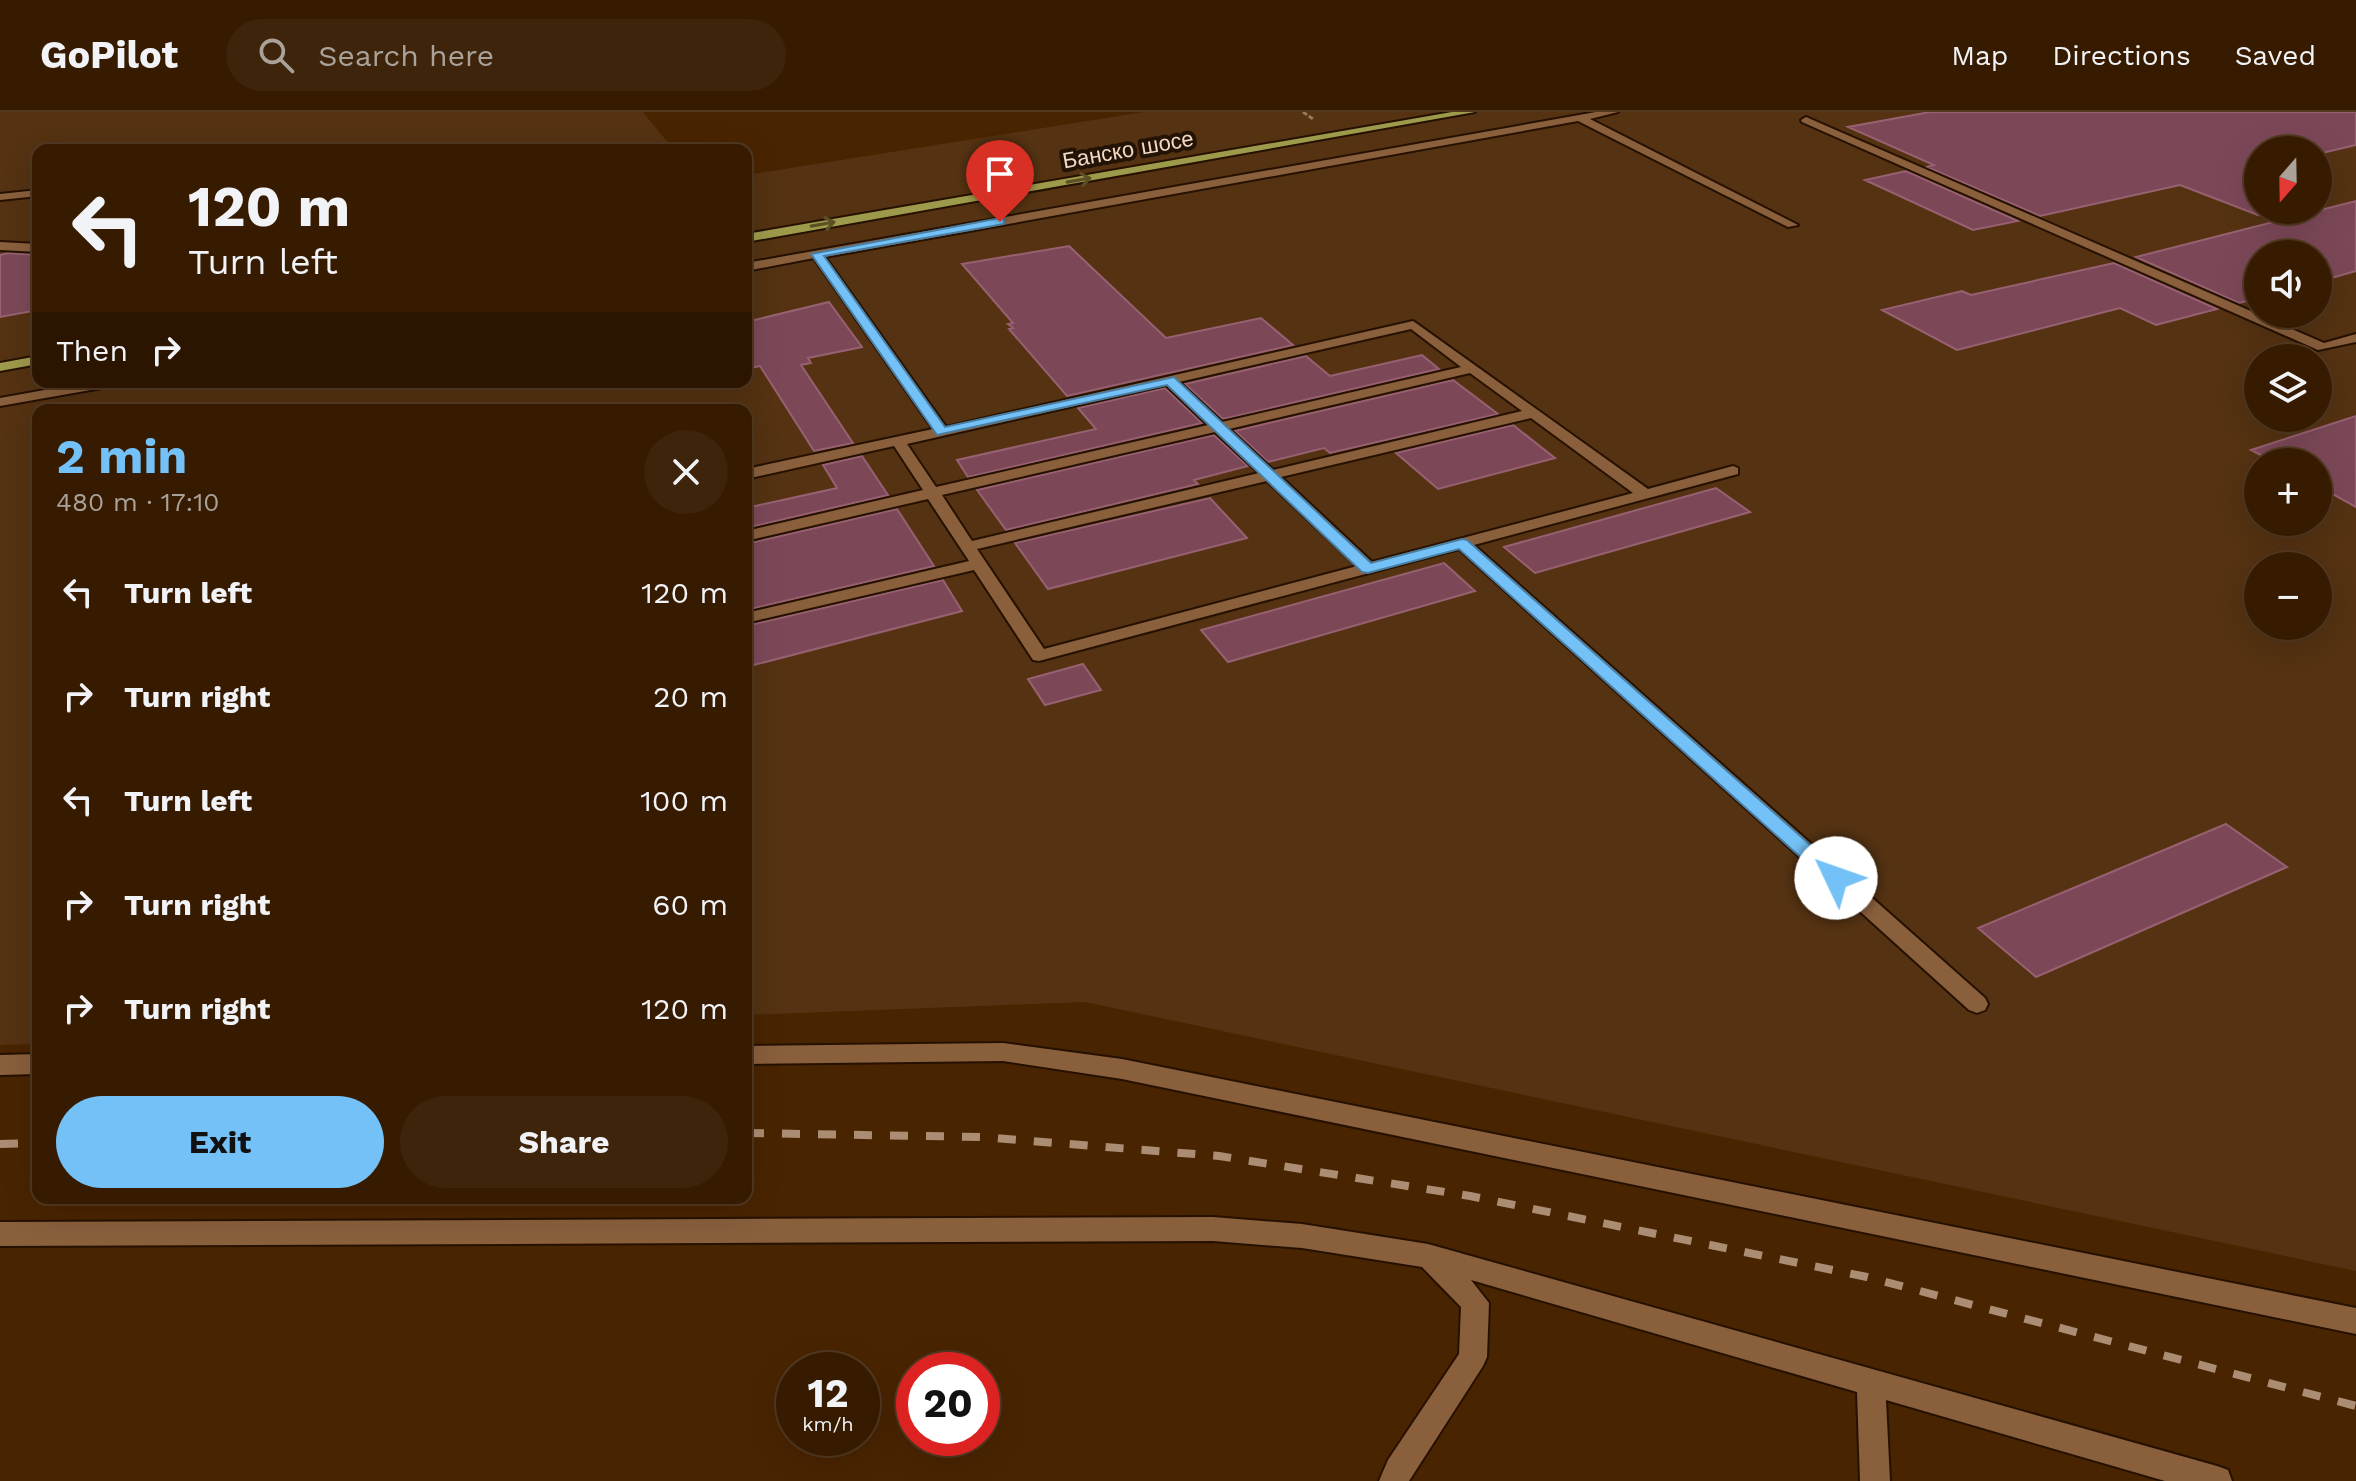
<!DOCTYPE html>
<meta charset="utf-8">
<style>
:root{--surface:#371b00;--page:#3e240a;--text:#f1f3f6;--muted:#aaa199;--line:#513922;--accent:#73c1f6}
body{margin:0;font-family:"Work Sans",sans-serif;background:var(--page);color:var(--text);height:100vh;display:flex;flex-direction:column;font-size:30px;white-space:nowrap}
*{box-sizing:border-box;margin:0}
p{font-size:26px;color:var(--muted)}
.icon{flex:none;width:44px;height:44px;fill:none;stroke:currentColor;stroke-width:2;stroke-linecap:round;stroke-linejoin:round}
.map{position:relative;flex:1;overflow:hidden}
.details{position:absolute;left:32px;top:292px;width:720px;height:800px;display:flex;flex-direction:column;background:var(--surface);border-radius:16px;box-shadow:0 8px 32px #0002,0 0 0 2px var(--line)}
.details>*{flex:none}
.banner{position:absolute;left:32px;top:32px;width:720px;height:244px;border-radius:16px;box-shadow:0 8px 32px #0002,0 0 0 2px var(--line);background:#371b00;color:var(--text);overflow:hidden}
.needle{width:52px;rotate:200deg}
.fabs{position:absolute;left:2244px;top:24px;display:grid;gap:16px}
.fabs a{display:grid;place-items:center;width:88px;height:88px;border-radius:50%;background:var(--surface);box-shadow:0 8px 32px #0002,0 0 0 2px var(--line);font-size:40px}
.speed{position:absolute;left:776px;top:1240px;display:flex;gap:16px;font-size:40px;font-weight:700;text-align:center}
.speed>*{display:grid;place-content:center;width:104px;height:104px;border-radius:50%;background:var(--surface);box-shadow:0 8px 32px #0002,0 0 0 2px var(--line);line-height:1}
.speed small{font-size:20px;font-weight:400}
.speed .limit{border:12px solid #d22;background:#fff;color:#111}
.pin{position:absolute;display:grid;place-items:center;width:68px;height:68px;color:#fff;margin:-82px -34px;border-radius:50% 50% 50% 0;rotate:-45deg;box-shadow:0 0 8px #0007}
.pin .icon{rotate:45deg}
.me{position:absolute;width:88px;margin:-44px;rotate:312deg;stroke-linejoin:round;filter:drop-shadow(0 0 6px #0008)}
.turn{display:flex;align-items:center;gap:28px;height:168px;padding:0 24px;font-size:36px}
.turn .icon{width:104px;height:104px;stroke-width:2.5}
.turn b{display:block;font-size:56px;line-height:68px}
.then{display:flex;align-items:center;height:76px;padding:0 24px;background:#0003;gap:16px;font-size:30px}
.round{display:grid;place-items:center;flex:none;width:84px;height:84px;border-radius:42px;background:var(--page)}
.head{display:flex;align-items:center;justify-content:space-between;height:136px;padding:0 24px}
h1{font-size:48px;font-weight:700;line-height:60px;color:var(--accent)}
.action{display:flex;gap:16px;margin-top:auto;padding:16px 24px}
.action a{flex:1;height:92px;border-radius:48px;background:var(--accent);color:#111;font-size:32px;font-weight:700;line-height:92px;text-align:center}
.action a+a{background:var(--page);color:var(--text)}
ul{padding:0;list-style:none}
li{display:flex;align-items:center;gap:24px;height:104px;padding:0 24px}
li div{flex:1}
li b{display:block;font-size:30px}
li em{font-style:normal}
header{display:flex;align-items:center;gap:48px;box-sizing:border-box;height:112px;padding:0 40px;background:var(--surface);border-bottom:2px solid var(--line)}
header strong{font-size:38px}
nav{display:flex;gap:44px;margin-inline-start:auto;font-size:28px}
.search{width:560px;height:72px;background:var(--page);display:flex;align-items:center;gap:20px;box-sizing:border-box;padding:0 28px;border-radius:44px;color:var(--muted);font-size:30px}
.map>svg:first-child{display:block}
.built{fill:#543212;fill-rule:evenodd}
.building{fill:#7c4858;stroke:#986172;stroke-width:2}
.lines{fill:none;stroke-linecap:round;stroke-linejoin:round}
.minor-casing{stroke:#261101;stroke-width:4}
.major-casing{stroke:#261101;stroke-width:4}
.path{stroke:#99795d;stroke-width:3;stroke-dasharray:5 2;stroke-linecap:butt}
.minor{fill:#895f3c;fill-rule:evenodd}
.major{fill:#9d9a4b;fill-rule:evenodd}
.rail{stroke:#ab8d73;stroke-width:8;stroke-dasharray:18 18;stroke-linecap:butt}
.oneway{stroke:#5a5024}
.route{fill:#73c1f6;stroke:#4b7da0;stroke-width:2}
.labels{text-anchor:middle;stroke-width:8;stroke-linejoin:round;paint-order:stroke}
.far-street-label{font-size:22px;fill:#f2d9c6;stroke:#231305}
</style>
<header>
<strong>GoPilot</strong>
<div class="search"><svg class="icon" aria-label="search" viewBox="0 0 24 24"><circle cx="10" cy="10" r="6"/><path d="M15 15l6 6"/></svg>Search here</div>
<nav><a>Map</a><a>Directions</a><a>Saved</a></nav>
</header>
<div class="map">
<svg width="2356" height="1369" viewBox="0 0 2356 1369">
<rect width="100%" height="100%" fill="#492400"/>
<path class="built" d="M0,0H643L674,38H38V270H746V63L1144,0H2356V1159L1085,890L746,903V298H38V932L0,933ZM2258,38H2318V98H2258ZM2258,142H2318V202H2258ZM2258,246H2318V306H2258ZM2258,350H2318V410H2258ZM2258,454H2318V514H2258Z"/>
<path class="building" d="M1930,0H2356V33L2318,42V38H2258V103L2180,73L2040,104L1927,55L1934,53L1848,15Z
M1906,59L2018,109L1973,118L1865,68Z
M2356,89V159L2318,170V142H2258V186L2239,191L2136,145Z
M1069,134L1166,226L1261,206L1293,233L1067,284L1009,217L1013,216L1008,212L1013,211L962,152Z
M8,141L38,143V198L0,205V143Z
M2114,151L2217,197L2156,213L2120,196L1957,238L1882,198L1962,179L1971,183Z
M829,190L862,235L808,246L811,251L801,253L853,331L814,339L760,254L746,257V210Z
M1422,243L1439,257L1223,307L1185,272L1306,244L1330,264Z
M1453,268L1498,302L1330,341L1324,336L1268,350L1235,319Z
M1165,276L1202,311L968,365L957,348L1096,317L1078,296Z
M2356,304V395L2318,374V350H2274L2251,338Z
M1513,313L1555,346L1438,377L1396,341Z
M1214,323L1248,354L1194,368L1198,372L1006,418L977,378Z
M862,344L888,383L746,416V396L837,376L823,353Z
M1716,376L1750,400L1535,461L1504,435Z
M1210,386L1247,426L1048,477L1015,431Z
M897,397L934,454L746,498V432Z
M1444,451L1475,479L1228,550L1201,518Z
M943,468L962,499L746,555V514Z
M1083,552L1101,578L1045,593L1028,567Z
M2226,712L2287,755L2036,865L1978,816Z"/>
<g class="lines">
<defs>
<path id="minor" d="M1596,0H1618L1590,7L1798,113L1788,115L1578,9L825,145L946,315L1413,209L1648,377L1733,354L1738,356V362L1474,433L1985,886L1988,892L1985,898L1977,901L1969,898L1459,437L1039,549L1033,548L974,458L746,511V501L969,449L928,387L746,429V419L923,378L894,334L746,367V357L933,317L814,146L746,159V151ZM1411,217L1461,255L1222,310L1179,270ZM1470,261L1522,299L1273,358L1229,317ZM1166,273L1208,313L936,375L907,332ZM1531,306L1633,381L1372,450L1281,365ZM1215,320L1259,361L972,429L942,383ZM1267,369L1357,454L1044,537L977,437Z
M1806,5L2324,231L2356,222V230L2318,238L1802,10L1801,8Z
M38,78V84L0,88V82Z
M0,130L38,132V140L0,138Z
M89,270H120L113,274L0,294V286Z
M1003,931L1122,947L2356,1196V1222L1122,967L1003,949L746,952V934Z
M38,942V962L0,963V943Z
M1213,1105L1302,1112L1428,1132L2217,1354L2228,1358L2232,1369H2165L1886,1288L1890,1369H1860L1857,1280L1471,1168L1489,1191L1487,1245L1483,1254L1409,1369H1379L1388,1348L1459,1242L1461,1195L1422,1155L1302,1136L1213,1129L0,1134V1110Z"/>
<path id="major" d="M1452,0H1475L746,130V122Z
M38,244V252L0,259V251Z"/>
</defs>
<use href="#minor" class="minor-casing"/>
<use href="#major" class="major-casing"/>
<path class="path" d="M1303,0L1313,7"/>
<use href="#minor" class="minor"/>
<use href="#major" class="major"/>
<path class="rail" d="M746,1021L981,1025L1219,1044L1470,1084L1867,1165L2356,1294
M0,1032L38,1031"/>
</g>
<defs><path id="oneway-shaft" d="M-6 0H5M1.5-3L5.5 0L1.5 3" fill="none" stroke-width="1.6" stroke-linecap="round" stroke-linejoin="round" transform="scale(2)"/></defs>
<g class="oneway">
<use href="#oneway-shaft" transform="translate(1079 68) rotate(-10)"/>
<use href="#oneway-shaft" transform="translate(823 112) rotate(-10)"/>
</g>
<path class="route" d="M1000,106L1004,107V112L824,144L945,315L1174,265L1371,451L1462,427L1467,428L1843,762L1846,766L1843,771H1829L1459,437L1368,461L1362,460L1167,273L937,323L811,142Z"/>
<g class="labels">
<g class="far-street-label">
<text transform="translate(1128 37) rotate(-10)" y="8">Банско шосе</text>
</g>
</g>
</svg>
<div class="fabs">
<a><svg class="needle" viewBox="-14 -14 28 28"><path d="M0-13l5 13h-10z" fill="#e53935"/><path d="M0 13l5-13h-10z" fill="#aaa199"/></svg></a>
<a><svg class="icon" aria-label="sound" viewBox="0 0 24 24"><path d="M4 9h4l5-4v14l-5-4H4zM17 9q2 3 0 6"/></svg></a>
<a><svg class="icon" aria-label="layers" viewBox="0 0 24 24"><path d="M12 4l9 5-9 5-9-5zM3 14l9 5 9-5"/></svg></a>
<a>+</a>
<a>−</a>
</div>
<div class="speed"><div>12<small>km/h</small></div><div class="limit">20</div></div>
<div class="pin" style="left:1000px;top:110px;background:#d93025"><svg class="icon" aria-label="arrive" viewBox="0 0 24 24"><path d="M6 21V4h12l-3 4 3 4H6"/></svg></div>
<svg class="me" style="left:1836px;top:766px" viewBox="-20 -20 40 40"><circle r="19" fill="#fff"/><path d="M0-13L10 11 0 6-10 11z" fill="#73c1f6"/></svg>
<div class="banner">
<div class="turn"><svg class="icon" aria-label="left" viewBox="0 0 24 24"><path d="M17 20v-9H6M10 6l-5 5 5 5"/></svg><div><b>120 m</b>Turn left</div></div>
<div class="then">Then<svg class="icon" aria-label="right" viewBox="0 0 24 24"><path d="M7 20v-9h11M14 6l5 5-5 5"/></svg></div>
</div>
<section class="details">
<div class="head"><div><h1>2 min</h1><p>480 m · 17:10</p></div><a class="round"><svg class="icon" aria-label="close" viewBox="0 0 24 24"><path d="M6 6l12 12M18 6L6 18"/></svg></a></div>
<ul>
<li><svg class="icon" aria-label="left" viewBox="0 0 24 24"><path d="M17 20v-9H6M10 6l-5 5 5 5"/></svg><div><b>Turn left</b></div><em>120 m</em></li>
<li><svg class="icon" aria-label="right" viewBox="0 0 24 24"><path d="M7 20v-9h11M14 6l5 5-5 5"/></svg><div><b>Turn right</b></div><em>20 m</em></li>
<li><svg class="icon" aria-label="left" viewBox="0 0 24 24"><path d="M17 20v-9H6M10 6l-5 5 5 5"/></svg><div><b>Turn left</b></div><em>100 m</em></li>
<li><svg class="icon" aria-label="right" viewBox="0 0 24 24"><path d="M7 20v-9h11M14 6l5 5-5 5"/></svg><div><b>Turn right</b></div><em>60 m</em></li>
<li><svg class="icon" aria-label="right" viewBox="0 0 24 24"><path d="M7 20v-9h11M14 6l5 5-5 5"/></svg><div><b>Turn right</b></div><em>120 m</em></li>
</ul>
<div class="action"><a>Exit</a><a>Share</a></div>
</section>
</div>
